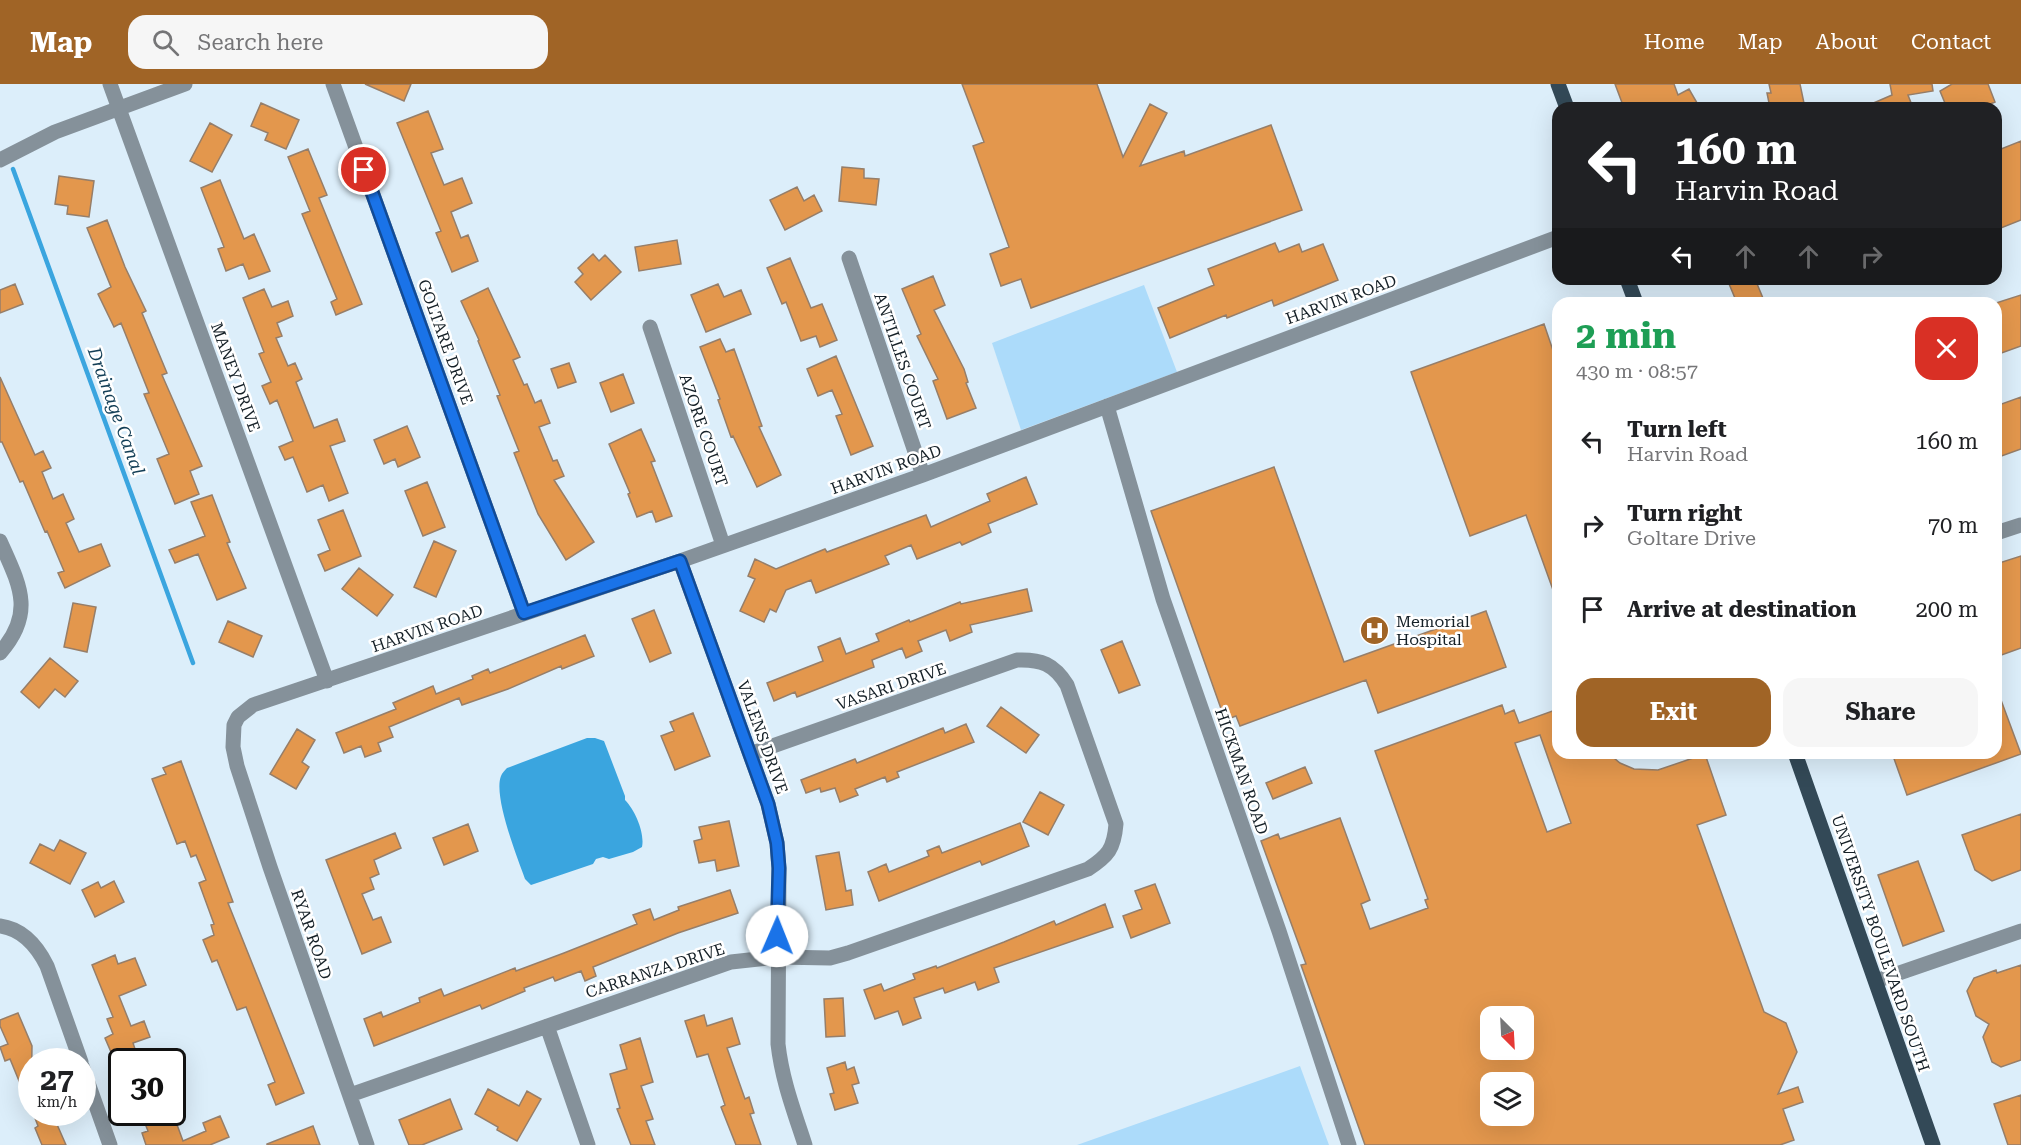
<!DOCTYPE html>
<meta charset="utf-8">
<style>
:root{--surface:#fff;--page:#f6f6f6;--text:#202124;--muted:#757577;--accent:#a06426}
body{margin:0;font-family:"Roboto Serif",serif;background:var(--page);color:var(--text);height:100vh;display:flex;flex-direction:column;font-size:22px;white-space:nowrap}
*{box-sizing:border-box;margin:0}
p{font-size:20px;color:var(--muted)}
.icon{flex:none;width:33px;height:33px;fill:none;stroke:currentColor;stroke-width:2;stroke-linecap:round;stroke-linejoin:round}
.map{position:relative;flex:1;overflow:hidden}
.details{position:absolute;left:1552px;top:213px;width:450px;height:462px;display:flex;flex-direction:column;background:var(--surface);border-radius:18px;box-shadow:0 6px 24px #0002}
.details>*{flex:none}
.hud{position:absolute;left:1552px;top:18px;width:450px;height:183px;border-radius:18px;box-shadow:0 6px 24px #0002;background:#202124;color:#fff;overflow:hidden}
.needle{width:39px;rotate:156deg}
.tools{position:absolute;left:1480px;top:922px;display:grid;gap:12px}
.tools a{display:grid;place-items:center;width:54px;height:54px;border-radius:12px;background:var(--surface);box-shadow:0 6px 24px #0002;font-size:30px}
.speed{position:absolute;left:18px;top:964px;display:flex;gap:12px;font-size:30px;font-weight:700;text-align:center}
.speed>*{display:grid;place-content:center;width:78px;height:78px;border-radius:50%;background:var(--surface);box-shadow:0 6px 24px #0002;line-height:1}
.speed small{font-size:15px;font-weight:400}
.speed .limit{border:3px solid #111;border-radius:9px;background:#fff;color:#111}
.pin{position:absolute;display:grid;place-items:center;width:51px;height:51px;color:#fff;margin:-26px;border:3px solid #fff;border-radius:50%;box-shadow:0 2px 6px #0007}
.me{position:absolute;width:66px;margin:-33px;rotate:1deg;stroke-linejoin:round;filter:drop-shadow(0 0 4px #0008)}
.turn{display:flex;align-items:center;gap:21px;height:126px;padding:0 24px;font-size:27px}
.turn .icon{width:78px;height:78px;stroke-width:2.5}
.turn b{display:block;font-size:42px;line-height:51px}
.lanes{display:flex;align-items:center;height:57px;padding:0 24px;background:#0003;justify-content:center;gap:30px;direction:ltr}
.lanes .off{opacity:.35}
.round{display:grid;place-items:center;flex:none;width:63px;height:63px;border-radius:18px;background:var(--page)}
.summary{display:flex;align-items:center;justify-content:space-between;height:102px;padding:0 24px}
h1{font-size:36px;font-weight:700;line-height:45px;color:#1e9e55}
.action{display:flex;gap:12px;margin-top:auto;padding:12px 24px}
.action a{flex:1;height:69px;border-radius:18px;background:var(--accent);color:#fff;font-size:24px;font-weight:700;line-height:69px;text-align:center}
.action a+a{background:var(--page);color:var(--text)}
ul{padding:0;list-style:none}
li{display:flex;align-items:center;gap:18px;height:84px;padding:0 24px}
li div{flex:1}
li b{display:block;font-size:22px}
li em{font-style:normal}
header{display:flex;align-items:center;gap:36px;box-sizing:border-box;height:84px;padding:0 30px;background:var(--accent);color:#fff}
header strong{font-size:28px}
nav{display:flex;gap:33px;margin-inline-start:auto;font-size:21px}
.search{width:420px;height:54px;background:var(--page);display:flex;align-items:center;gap:15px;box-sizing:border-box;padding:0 21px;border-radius:18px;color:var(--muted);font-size:22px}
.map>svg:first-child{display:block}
.green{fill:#acdbfa}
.water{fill:#3aa5df}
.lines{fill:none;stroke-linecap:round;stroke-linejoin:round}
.stream{stroke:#3aa5df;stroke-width:4.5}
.building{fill:#e3974d;stroke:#967e69;stroke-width:1.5;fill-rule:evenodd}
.minor{stroke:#85919a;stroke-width:15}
.major{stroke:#334957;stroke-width:15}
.route-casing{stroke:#114b97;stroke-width:15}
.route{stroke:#1a73e8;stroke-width:10}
.labels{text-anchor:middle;stroke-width:5;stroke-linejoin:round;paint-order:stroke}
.street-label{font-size:16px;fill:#152027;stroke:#fff}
.poi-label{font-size:16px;fill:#152027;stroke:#fff;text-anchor:start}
.water-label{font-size:18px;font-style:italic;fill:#123e56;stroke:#fff}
</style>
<header>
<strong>Map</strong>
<div class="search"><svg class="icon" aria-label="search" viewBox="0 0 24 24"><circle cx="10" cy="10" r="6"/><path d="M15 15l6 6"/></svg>Search here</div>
<nav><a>Home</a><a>Map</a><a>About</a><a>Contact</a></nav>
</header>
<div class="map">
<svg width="2021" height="1061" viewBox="0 0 2021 1061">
<rect width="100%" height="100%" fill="#dceefa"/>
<path class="green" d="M1144,201L1177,288L1021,346L992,259Z
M1300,982L1329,1061H1077Z"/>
<path class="water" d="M587,654H595L604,657L625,712V716C635,726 645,749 642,763L633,768L609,775L603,773L596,775L593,780L531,801L525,795C517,773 493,712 501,692C502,689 505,686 507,684Z"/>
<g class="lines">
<path class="stream" d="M13,85L193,579"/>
</g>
<path class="building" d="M365,0H411L404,17Z
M962,0H1097L1123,73L1150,20L1167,29L1140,82L1184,67L1185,72L1271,41L1302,126L1031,224L1021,195L1001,202L990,170L1009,163L973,62L984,58Z
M1615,0H1674L1678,11L1689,5L1700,24H1656L1659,22L1624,24Z
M1769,0H1800L1805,24H1770L1767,9H1771Z
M1890,0H1932L1933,7L1908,11L1913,24H1862L1892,11Z
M1952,0H1988L1995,18L1981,24H1947L1940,7Z
M261,19L299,36L286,65L265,56L268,49L251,42Z
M428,27L443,65L431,69L444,101L462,94L472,119L451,128L461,154L468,151L478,177L452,188L436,149L441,147L397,39Z
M210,39L232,51L212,88L190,77Z
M2021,57V136L1996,146V67Z
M308,65L327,111L319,114L362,220L336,231L331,218L337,215L302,130L310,127L288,73Z
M842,83L864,85V94L879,95L876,121L839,117Z
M59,92L94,97L89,133L67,130L68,122L55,120Z
M220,96L244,155L254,150L270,187L249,195L243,180L226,187L218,165L224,163L201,104Z
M797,103L804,117L814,111L822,127L785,146L770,116Z
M107,136L125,183L146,227L142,229L167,289L162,291L202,382L190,387L199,410L175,420L157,375L169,370L144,310L149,309L121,239L114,243L98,210L111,203L87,144Z
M677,156L681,180L639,187L635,163Z
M1275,159L1279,168L1299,160L1302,168L1323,160L1338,196L1274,222L1272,216L1227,234L1226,231L1170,254L1158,224L1214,201L1208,185Z
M593,170L599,177L605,171L621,188L591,216L575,198L583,190L578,184Z
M790,174L811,224L822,220L837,256L820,263L816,252L801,257L786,218L782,220L767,184Z
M933,192L945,221L934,226L964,285L968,298L966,299L976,324L947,335L933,297L938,295L917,252L921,250L902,205Z
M1727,195H1755L1765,219H1737Z
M15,200L23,220L0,229V206Z
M718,200L724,213L741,206L751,230L706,248L691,211Z
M488,204L520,273L513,276L524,301L527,300L535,319L541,316L550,339L539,343L553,377L557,376L564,392L554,396L594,458L566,476L538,430L514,369L519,367L497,312L500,311L478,257L479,256L461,217Z
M264,205L272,223L288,217L293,232L277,239L282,252L276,254L288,282L295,279L302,295L296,298L314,344L337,335L345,357L330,362L348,409L329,417L323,401L307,408L293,373L285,376L279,363L293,357L277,316L270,320L262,302L271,298L259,270L264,268L243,214Z
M2021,211V262L1996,271V219Z
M1544,240L1558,281V516L1557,517L1526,431L1470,452L1411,288Z
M720,255L726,268L734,265L762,342L759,343L781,391L757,403L733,352L731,353L718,316L720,315L700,263Z
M836,272L873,362L851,371L836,332L842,330L832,306L818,312L807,285Z
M569,279L576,298L558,304L551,285Z
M623,290L634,319L611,328L600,299Z
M0,293L35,371L43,367L51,384L42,388L53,415L63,410L74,435L66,439L79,468L101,460L110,482L65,504L58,489L64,487L47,447L45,448L23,397L20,398L2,358H0Z
M2021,313V365L1996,374V322Z
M407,342L420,373L398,383L395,375L384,380L374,356Z
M641,345L655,377L651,378L672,432L656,438L652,427L637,433L628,410L630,409L609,360Z
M1274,383L1344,578L1486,527L1506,583L1378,629L1366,596L1240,642L1236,632L1225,636L1151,427Z
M1026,393L1037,420L988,440L991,448L962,461L960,458L917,475L911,461L885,472L889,480L816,509L811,496L786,506L776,528L770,525L764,538L740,527L755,495L748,492L755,475L776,485L825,465L827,468L926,431L931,443L990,417L987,410Z
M427,398L445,443L423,452L405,407Z
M212,411L230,458L227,459L246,504L217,516L198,470L175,479L169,466L205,452L191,418Z
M343,426L361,472L325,487L318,471L330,466L318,436Z
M434,457L456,467L436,513L414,503Z
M2021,472V564L1996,573V480Z
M359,484L393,511L377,532L342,505Z
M1027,505L1032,527L970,541L972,548L950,557L946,546L918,557L922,567L906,574L902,564L872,576L874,583L797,613L795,608L774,617L767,599L823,577L818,563L840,554L846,570L879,557L876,550L909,536L910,538L960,518L961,520Z
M73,519L96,523L87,568L64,563Z
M654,526L671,569L650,578L632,535Z
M228,537L262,552L253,573L219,558Z
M585,551L594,572L562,585L561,582L508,605L462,621L459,614L389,643L393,653L378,659L381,667L365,673L361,662L344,669L336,649L396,625L393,619L433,602L436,610L473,595L472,592L488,585L490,589Z
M1122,557L1140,601L1119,609L1101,566Z
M50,574L78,597L65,613L55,605L39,624L21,608Z
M1996,608H1998L2021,670L1907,711L1892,669H1996Z
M1502,621L1505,630L1514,626L1519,639L1558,625V669H1608L1620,679L1634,685L1658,686L1705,670L1726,731L1697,741L1764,928L1786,939L1797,968L1778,1010L1798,1003L1803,1018L1783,1025L1794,1056L1780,1061H1365L1301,881L1306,880L1261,757L1278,750L1280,755L1340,734L1370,816L1361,820L1370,845L1428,824L1425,816L1428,815L1375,667ZM1540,651L1571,739L1547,748L1515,659ZM1491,933H1524V966H1491ZM1491,999H1524V1032H1491Z
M1001,623L1039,651L1026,669L987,642Z
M693,629L710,672L675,686L661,652L674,647L670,638Z
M966,640L974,658L897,688L899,693L887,698L885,693L855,705L858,711L840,718L835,704L821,708L820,704L806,709L801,696L855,675L857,679L943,644L945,649Z
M297,645L315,656L302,678L309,683L296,705L270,690Z
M181,677L233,818L228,819L304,1009L276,1021L268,1001L275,998L246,923L237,926L217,876L212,878L203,856L214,851L211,841L214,840L199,799L206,796L196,771L191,773L185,757L177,760L152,695L166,690L163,684Z
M1305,683L1312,699L1273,715L1266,699Z
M1040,708L1064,721L1048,751L1023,738Z
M2021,730V786L1992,797L1975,786L1962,751Z
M729,737L739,782L717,787L715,776L699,779L694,757L702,755L699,743Z
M1020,739L1029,762L982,781L980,777L879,817L868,788L886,780L889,788L929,772L927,767L939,762L942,769Z
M468,740L478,767L444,781L433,754Z
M395,749L401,764L374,776L379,790L370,794L374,805L362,810L373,836L381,833L391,858L362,870L326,776Z
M60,756L86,769L70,800L30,779L40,760L54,767Z
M839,768L846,807L851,806L853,821L826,826L816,772Z
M1918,777L1944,847L1903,862L1878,791Z
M114,797L124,818L95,833L82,806L98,798L101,804Z
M1155,800L1170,839L1131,854L1123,832L1142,825L1135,807Z
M730,806L738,829L678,849L593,883L596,892L585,897L581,887L555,897L553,893L524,904L525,907L482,925L480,921L374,962L364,935L381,928L383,933L420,918L419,914L441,905L444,912L515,884L516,887L564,869L637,840L633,831L650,825L654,836L679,826L678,823Z
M1105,820L1113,843L994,884L999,898L978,906L975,898L945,909L943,904L914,914L921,934L903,941L898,927L875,935L864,906L881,900L884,907L915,895L913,890L936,882L937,884L1004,858L1054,837L1056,841Z
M115,871L118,880L135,874L146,901L119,912L131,942L144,937L150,953L133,959L137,971L120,977L117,966L111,968L105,954L113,950L107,935L113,933L92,881Z
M2021,881V976L2001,983L1992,978L1983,953L1989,940L1976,932L1967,907L1974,894L1996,886L1997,889Z
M843,914L845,952L826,953L824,915Z
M18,929L32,962L31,1026L10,975L5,977L0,963L8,960L0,942V936Z
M704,931L707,942L732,934L740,960L727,964L745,1015L749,1013L754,1029L750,1030L761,1061H736L721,1023L725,1021L708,970L697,973L685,937Z
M640,954L653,998L641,1002L653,1035L646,1037L655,1061H631L617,1025L620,1024L610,990L627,985L620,961Z
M845,978L847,986L854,983L859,999L852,1001L858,1019L835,1026L830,1010L834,1009L827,984Z
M488,1005L519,1022L527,1007L541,1015L517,1057L497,1046L498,1043L475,1030Z
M2021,1011V1061H2008L1994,1020Z
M450,1015L462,1045L422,1061H409L399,1036Z
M172,1027L183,1057L206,1047L203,1039L220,1032L229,1053L210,1061H146L142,1049L148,1047L144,1037Z
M33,1029H52L66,1061H42L35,1044L38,1042Z
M313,1042L320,1061H267V1060Z"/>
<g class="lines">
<path class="minor" d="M110,0L327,597
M333,0L524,529
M0,76L55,48L185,0
M849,174L923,391
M650,243L723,461
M1107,322L1163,515L1279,847L1349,1061
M1996,449L2021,441
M0,457C19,500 36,528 0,569
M680,477L768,720L777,759L779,785L778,960C782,996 794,1027 805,1061
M0,842C23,845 37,862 47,882L81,978
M1876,897L2021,847
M547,942L588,1061
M82,982L110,1061
M350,1011L731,878L777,873L830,874L848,869L1088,785C1108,772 1114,765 1116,740L1067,601C1054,580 1041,575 1017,576L750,670
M367,1061L270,783L237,682L233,663L234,641L238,633L253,621L680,477L923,391L1558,153"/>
<path class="major" d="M1558,0L1567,24
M1627,195L1636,219
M1795,669L1933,1061"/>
</g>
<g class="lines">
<defs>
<path id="route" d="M364,86L524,529L680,477L768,720L777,759L779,784L777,852"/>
</defs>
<use href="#route" class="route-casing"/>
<use href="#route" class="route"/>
</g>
<defs>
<symbol id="hospital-disc" viewBox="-11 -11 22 22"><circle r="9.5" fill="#a06426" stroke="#fff"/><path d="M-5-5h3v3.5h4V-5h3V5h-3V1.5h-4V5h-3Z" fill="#fff"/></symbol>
</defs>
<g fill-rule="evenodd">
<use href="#hospital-disc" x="1358" y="530" width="33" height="33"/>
</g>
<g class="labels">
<g class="street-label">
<text transform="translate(1341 215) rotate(-20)" y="6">HARVIN ROAD</text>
<text transform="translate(446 258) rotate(70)" y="6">GOLTARE DRIVE</text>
<text transform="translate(903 277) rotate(71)" y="6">ANTILLES COURT</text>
<text transform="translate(236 293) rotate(70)" y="6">MANEY DRIVE</text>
<text transform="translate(704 346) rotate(71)" y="6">AZORE COURT</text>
<text transform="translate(886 385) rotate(-20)" y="6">HARVIN ROAD</text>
<text transform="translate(427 544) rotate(-19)" y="6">HARVIN ROAD</text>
<text transform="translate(891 602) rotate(-19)" y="6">VASARI DRIVE</text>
<text transform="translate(763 653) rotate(70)" y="6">VALENS DRIVE</text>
<text transform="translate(1242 687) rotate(71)" y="6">HICKMAN ROAD</text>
<text transform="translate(312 850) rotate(71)" y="6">RYAR ROAD</text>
<text transform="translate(1881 859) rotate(71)" y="6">UNIVERSITY BOULEVARD SOUTH</text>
<text transform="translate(655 886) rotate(-18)" y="6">CARRANZA DRIVE</text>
</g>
<g class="poi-label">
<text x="1396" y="543">Memorial<tspan x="1396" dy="18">Hospital</tspan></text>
</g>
<g class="water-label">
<text transform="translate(116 327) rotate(70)" y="6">Drainage Canal</text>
</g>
</g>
</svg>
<div class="tools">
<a><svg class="needle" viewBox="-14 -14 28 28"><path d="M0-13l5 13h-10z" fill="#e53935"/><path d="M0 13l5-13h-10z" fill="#757577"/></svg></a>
<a><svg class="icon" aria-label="layers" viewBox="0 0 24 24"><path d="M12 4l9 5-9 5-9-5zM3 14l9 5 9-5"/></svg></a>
</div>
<div class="speed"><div>27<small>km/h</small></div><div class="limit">30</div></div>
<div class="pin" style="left:364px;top:86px;background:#d93025"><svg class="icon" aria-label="arrive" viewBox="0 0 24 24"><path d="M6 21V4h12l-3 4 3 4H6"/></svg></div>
<svg class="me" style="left:777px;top:852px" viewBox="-20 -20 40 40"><circle r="19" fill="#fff"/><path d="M0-13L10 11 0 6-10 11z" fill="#1a73e8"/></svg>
<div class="hud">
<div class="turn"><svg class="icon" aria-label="left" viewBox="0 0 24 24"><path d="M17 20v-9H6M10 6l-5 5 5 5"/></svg><div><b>160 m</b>Harvin Road</div></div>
<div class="lanes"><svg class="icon" aria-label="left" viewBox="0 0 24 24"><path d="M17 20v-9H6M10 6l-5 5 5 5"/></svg><svg class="icon off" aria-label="ahead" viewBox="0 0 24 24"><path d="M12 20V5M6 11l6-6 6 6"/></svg><svg class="icon off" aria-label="ahead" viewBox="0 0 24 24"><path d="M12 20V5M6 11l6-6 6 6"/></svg><svg class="icon off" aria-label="right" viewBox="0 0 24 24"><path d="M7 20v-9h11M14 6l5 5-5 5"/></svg></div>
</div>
<section class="details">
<div class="summary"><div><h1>2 min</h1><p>430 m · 08:57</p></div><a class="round" style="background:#d93025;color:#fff"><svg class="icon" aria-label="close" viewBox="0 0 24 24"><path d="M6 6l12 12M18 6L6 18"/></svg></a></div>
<ul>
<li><svg class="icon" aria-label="left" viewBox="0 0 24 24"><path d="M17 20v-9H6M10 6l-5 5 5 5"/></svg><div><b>Turn left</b><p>Harvin Road</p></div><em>160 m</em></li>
<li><svg class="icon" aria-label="right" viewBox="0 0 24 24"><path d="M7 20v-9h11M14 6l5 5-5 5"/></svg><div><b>Turn right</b><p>Goltare Drive</p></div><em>70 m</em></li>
<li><svg class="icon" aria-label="arrive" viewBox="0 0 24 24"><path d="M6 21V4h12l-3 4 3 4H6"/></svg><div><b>Arrive at destination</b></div><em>200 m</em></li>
</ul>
<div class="action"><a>Exit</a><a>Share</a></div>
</section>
</div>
